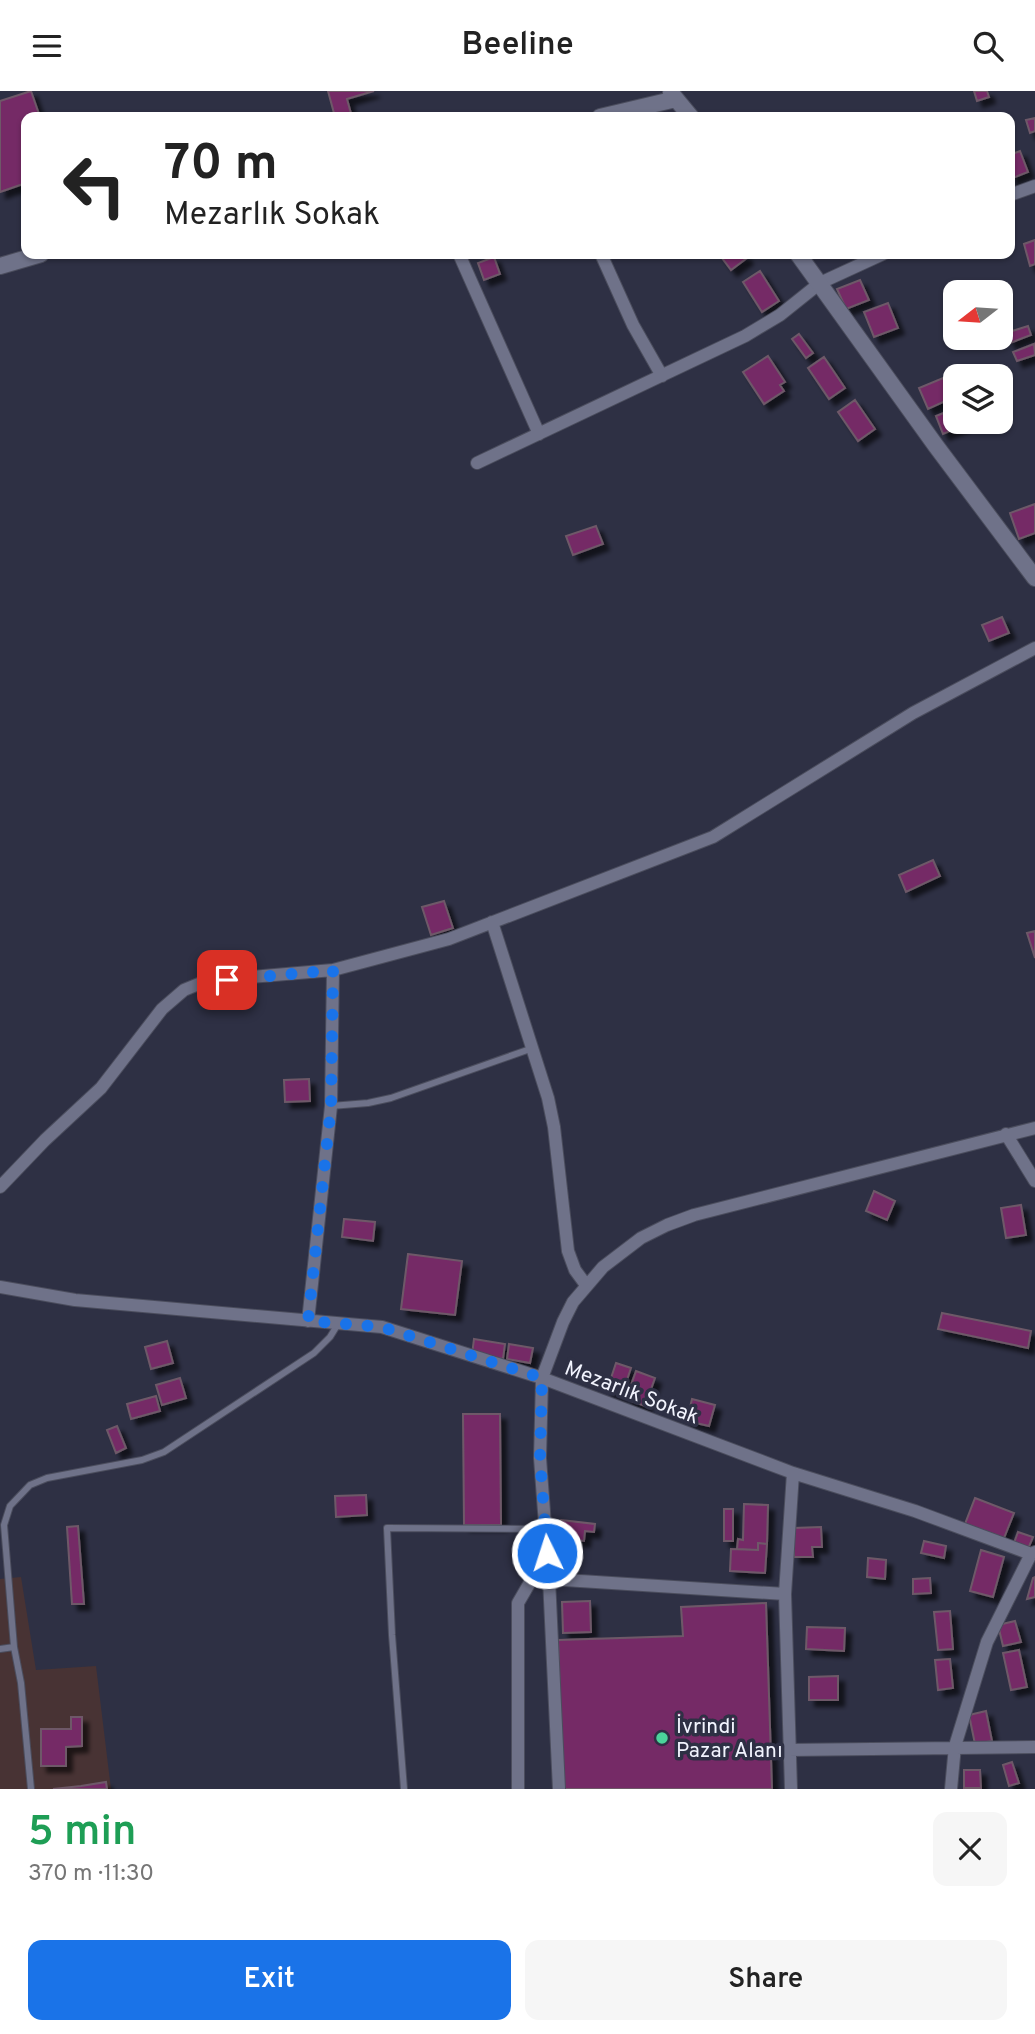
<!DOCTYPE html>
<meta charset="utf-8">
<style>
:root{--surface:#fff;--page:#f6f6f6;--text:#222;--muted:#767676;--accent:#1a73e8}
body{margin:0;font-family:Overpass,sans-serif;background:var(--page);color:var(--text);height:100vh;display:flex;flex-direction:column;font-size:26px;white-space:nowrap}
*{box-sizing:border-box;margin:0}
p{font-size:23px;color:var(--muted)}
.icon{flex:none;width:38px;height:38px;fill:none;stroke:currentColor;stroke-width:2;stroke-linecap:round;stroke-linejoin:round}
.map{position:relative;height:1698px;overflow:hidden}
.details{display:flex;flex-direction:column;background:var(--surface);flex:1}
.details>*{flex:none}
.banner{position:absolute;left:21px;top:21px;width:994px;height:147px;border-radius:14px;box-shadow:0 2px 5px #0004;background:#fff;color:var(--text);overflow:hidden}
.needle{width:46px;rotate:253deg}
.fabs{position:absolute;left:943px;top:189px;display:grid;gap:14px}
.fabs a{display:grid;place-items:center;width:70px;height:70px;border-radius:14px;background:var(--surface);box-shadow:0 2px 5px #0004;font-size:35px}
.pin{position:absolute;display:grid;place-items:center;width:60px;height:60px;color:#fff;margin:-30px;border-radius:14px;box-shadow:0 4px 10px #0006}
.me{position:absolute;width:77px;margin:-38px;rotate:356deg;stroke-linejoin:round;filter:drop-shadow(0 0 5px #0008)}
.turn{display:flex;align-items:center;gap:24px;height:147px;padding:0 28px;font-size:32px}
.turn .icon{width:91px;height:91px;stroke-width:2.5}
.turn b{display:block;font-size:49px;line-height:60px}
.round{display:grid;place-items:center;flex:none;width:74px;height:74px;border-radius:14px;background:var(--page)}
.head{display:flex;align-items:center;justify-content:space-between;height:119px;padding:0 28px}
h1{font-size:42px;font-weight:600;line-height:52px;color:#1e9e55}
.primary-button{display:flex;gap:14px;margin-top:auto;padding:14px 28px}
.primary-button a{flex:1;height:80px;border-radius:14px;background:var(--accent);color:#fff;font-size:28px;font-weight:600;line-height:80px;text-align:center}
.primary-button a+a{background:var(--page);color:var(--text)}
header{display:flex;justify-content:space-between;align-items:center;height:91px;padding:0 28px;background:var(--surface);font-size:32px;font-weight:600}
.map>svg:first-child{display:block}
.industrial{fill:#483334}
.building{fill:#742b66;stroke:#6e5968;stroke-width:2;filter:url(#shadow)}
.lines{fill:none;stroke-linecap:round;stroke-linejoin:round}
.service-casing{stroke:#4b4d5d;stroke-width:8}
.minor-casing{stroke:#4b4d5d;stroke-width:14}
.tertiary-casing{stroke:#4b4d5d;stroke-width:18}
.service{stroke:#6f7289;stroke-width:6}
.minor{stroke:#6f7289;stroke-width:12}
.tertiary{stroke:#6f7289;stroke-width:16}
.route{stroke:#1a73e8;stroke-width:12;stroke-dasharray:0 21.6}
.poi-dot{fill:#4bd49b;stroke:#2e3044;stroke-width:2.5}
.labels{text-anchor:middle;stroke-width:7;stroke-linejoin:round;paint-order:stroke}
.street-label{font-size:21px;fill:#f2f4fe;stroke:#2e3044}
.poi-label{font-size:21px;fill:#f2f4fe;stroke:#2e3044;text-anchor:start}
</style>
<header><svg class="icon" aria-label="menu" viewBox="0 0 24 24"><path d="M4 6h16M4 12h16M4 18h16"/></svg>Beeline<svg class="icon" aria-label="search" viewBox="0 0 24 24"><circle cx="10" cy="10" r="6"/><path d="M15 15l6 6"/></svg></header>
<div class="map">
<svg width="1035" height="1698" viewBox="0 0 1035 1698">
<defs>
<filter id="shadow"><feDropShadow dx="6" dy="6" stdDeviation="2" flood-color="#0009"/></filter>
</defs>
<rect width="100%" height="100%" fill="#2e3044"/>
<path class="industrial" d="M21,1486L36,1579L96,1575L111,1698H0V1488Z"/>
<path class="building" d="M31,0L40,26H26V92L0,101V10Z
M328,0H374L347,8L352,26H335Z
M974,0H987L989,6L977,10Z
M1035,27V40L1030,42L1026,29Z
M1020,60L1028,81L1010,88V64Z
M1035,149V173L1030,175L1024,153Z
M719,163H744L747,167L731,179Z
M494,166L500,183L484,189L478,172Z
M760,180L779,210L762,221L743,191Z
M860,189L869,209L846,218L837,198Z
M888,212L898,237L874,246L864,221Z
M1028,235L1031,244L1010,252L1006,242Z
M799,243L813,262L806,267L792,248Z
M1034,253L1035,264L1017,270L1013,261Z
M768,265L785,291L780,294L784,300L764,313L743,281Z
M824,266L845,297L829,308L808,277Z
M943,287L952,307L928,318L919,297Z
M855,309L875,338L858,350L838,321Z
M956,317V331H963L964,334L943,343L936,325Z
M1035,413V442L1019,448L1010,422Z
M596,435L603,453L573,464L566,445Z
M1002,526L1009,542L989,550L982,534Z
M933,769L940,785L906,801L899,784Z
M444,810L453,837L431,844L422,816Z
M1035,840V867L1027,842Z
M309,988L310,1010L285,1011L284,989Z
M874,1100L895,1110L887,1129L866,1120Z
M1021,1114L1026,1144L1006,1147L1001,1117Z
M344,1128L375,1131L373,1150L342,1146Z
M408,1163L462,1170L455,1224L401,1218Z
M942,1222L1031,1240L1028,1257L938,1238Z
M474,1248L505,1253L503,1268L472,1264Z
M167,1250L173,1272L151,1278L145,1256Z
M509,1253L533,1257L530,1272L507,1268Z
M616,1272L631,1277L622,1304L607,1299Z
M636,1280L655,1287L645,1315L626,1308Z
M180,1287L186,1307L162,1314L156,1294Z
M156,1305L160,1320L131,1328L127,1313Z
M692,1308L715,1314L709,1335L687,1330Z
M463,1323H500L501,1434H464Z
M117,1335L126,1357L116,1362L107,1339Z
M366,1404L367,1424L336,1426L335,1405Z
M975,1407L1014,1422L1004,1447L965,1433Z
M744,1413L768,1414L767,1453L758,1452V1459L737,1458L738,1448L743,1449Z
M724,1418H733V1450H724Z
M561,1429L595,1433L594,1441L585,1440L584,1450L559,1447Z
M78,1435L84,1513H72L67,1436Z
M821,1436L822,1456H812L813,1466H794L793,1437Z
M1018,1441L1033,1446L1028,1458L1014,1452Z
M924,1450L946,1455L944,1467L921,1462Z
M758,1452L767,1453L765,1482L730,1480L731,1458L758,1459Z
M981,1459L1004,1466L993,1506L970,1500Z
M868,1467L886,1469L885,1488L867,1486Z
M1035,1486V1506L1027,1508L1033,1487Z
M930,1487L931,1502L913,1503V1488Z
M590,1510L591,1541L563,1542L562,1511Z
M766,1512L772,1698H563L558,1549L683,1545L681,1516Z
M950,1520L953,1558L938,1559L934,1521Z
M1015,1530L1021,1551L1003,1555L998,1534Z
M807,1536L845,1537L844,1560L806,1558Z
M1019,1559L1027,1596L1011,1599L1003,1562Z
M950,1568L953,1597L938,1599L935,1569Z
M838,1585V1609H809V1586Z
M986,1620L992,1650L975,1653L969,1624Z
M71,1626H82V1655L66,1656V1675H41V1638H71Z
M1012,1671L1019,1692L1009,1695L1003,1674Z
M964,1679H980L981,1697H964Z
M106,1691L107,1698H53L81,1695Z"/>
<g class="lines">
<defs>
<path id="service" d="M331,1015L368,1012L391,1007L533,957
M0,1558L14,1556
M31,1698L21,1592L14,1556L4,1434L10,1415L30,1394L47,1387L142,1369L164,1361L314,1262L330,1246L338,1233
M404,1698L392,1544L387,1437L545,1438"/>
<path id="minor" d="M1010,104L1035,95
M459,163L539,343
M601,163L633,234L662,285
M477,372L745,245L780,224L820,192L883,163
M492,831L548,1007L554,1036L568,1160L575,1179L586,1194
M1006,1043L1035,1090
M0,1096L45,1049L101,997L162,918L184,899L206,890L333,879L449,848L713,746L913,622L1035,557
M0,1196L75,1209L382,1236L542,1287L793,1382L915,1420L1031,1463
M308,1230L331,1015L333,879
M549,1488L785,1503
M788,1659L1035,1656
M518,1698V1512L547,1462
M559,1698L549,1488L540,1367L542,1287L563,1231L573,1211L603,1176L641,1147L667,1134L694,1124L1035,1037
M791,1698L785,1503L793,1382
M951,1698L955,1655L987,1551L1031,1463L1035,1461"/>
<path id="tertiary" d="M671,2L691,26
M600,26L676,8
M798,163L936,355L1035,487
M0,175L41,163"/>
</defs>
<use href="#service" class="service-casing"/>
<use href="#minor" class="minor-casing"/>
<use href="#tertiary" class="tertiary-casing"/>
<use href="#service" class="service"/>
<use href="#minor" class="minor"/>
<use href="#tertiary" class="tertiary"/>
</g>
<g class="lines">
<path class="route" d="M227,889L333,879L331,1015L308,1230L382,1236L542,1287L540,1367L547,1462"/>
</g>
<circle class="poi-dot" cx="662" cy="1647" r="7"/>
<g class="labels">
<g class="street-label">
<text transform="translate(632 1301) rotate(21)" y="7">Mezarlık Sokak</text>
</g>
<g class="poi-label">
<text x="676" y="1642">İvrindi<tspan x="676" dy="24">Pazar Alanı</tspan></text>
</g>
</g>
</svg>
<div class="fabs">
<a><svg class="needle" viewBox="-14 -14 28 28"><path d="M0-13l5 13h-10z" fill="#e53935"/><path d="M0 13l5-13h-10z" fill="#767676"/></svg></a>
<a><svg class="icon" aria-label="layers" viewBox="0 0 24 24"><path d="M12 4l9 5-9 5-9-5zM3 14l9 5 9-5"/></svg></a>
</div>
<div class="pin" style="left:227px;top:889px;background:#d93025"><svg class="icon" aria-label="arrive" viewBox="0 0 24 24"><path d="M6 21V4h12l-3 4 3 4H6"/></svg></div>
<svg class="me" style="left:547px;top:1462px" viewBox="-20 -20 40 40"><circle r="17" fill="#1a73e8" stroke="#fff" stroke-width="3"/><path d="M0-11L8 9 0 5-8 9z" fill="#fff"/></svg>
<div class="banner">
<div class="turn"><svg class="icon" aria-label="left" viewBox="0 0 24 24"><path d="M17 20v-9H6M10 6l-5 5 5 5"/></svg><div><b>70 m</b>Mezarlık Sokak</div></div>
</div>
</div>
<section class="details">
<div class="head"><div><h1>5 min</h1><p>370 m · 11:30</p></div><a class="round"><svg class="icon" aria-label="close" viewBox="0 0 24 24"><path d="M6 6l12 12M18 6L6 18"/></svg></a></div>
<div class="primary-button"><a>Exit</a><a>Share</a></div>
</section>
